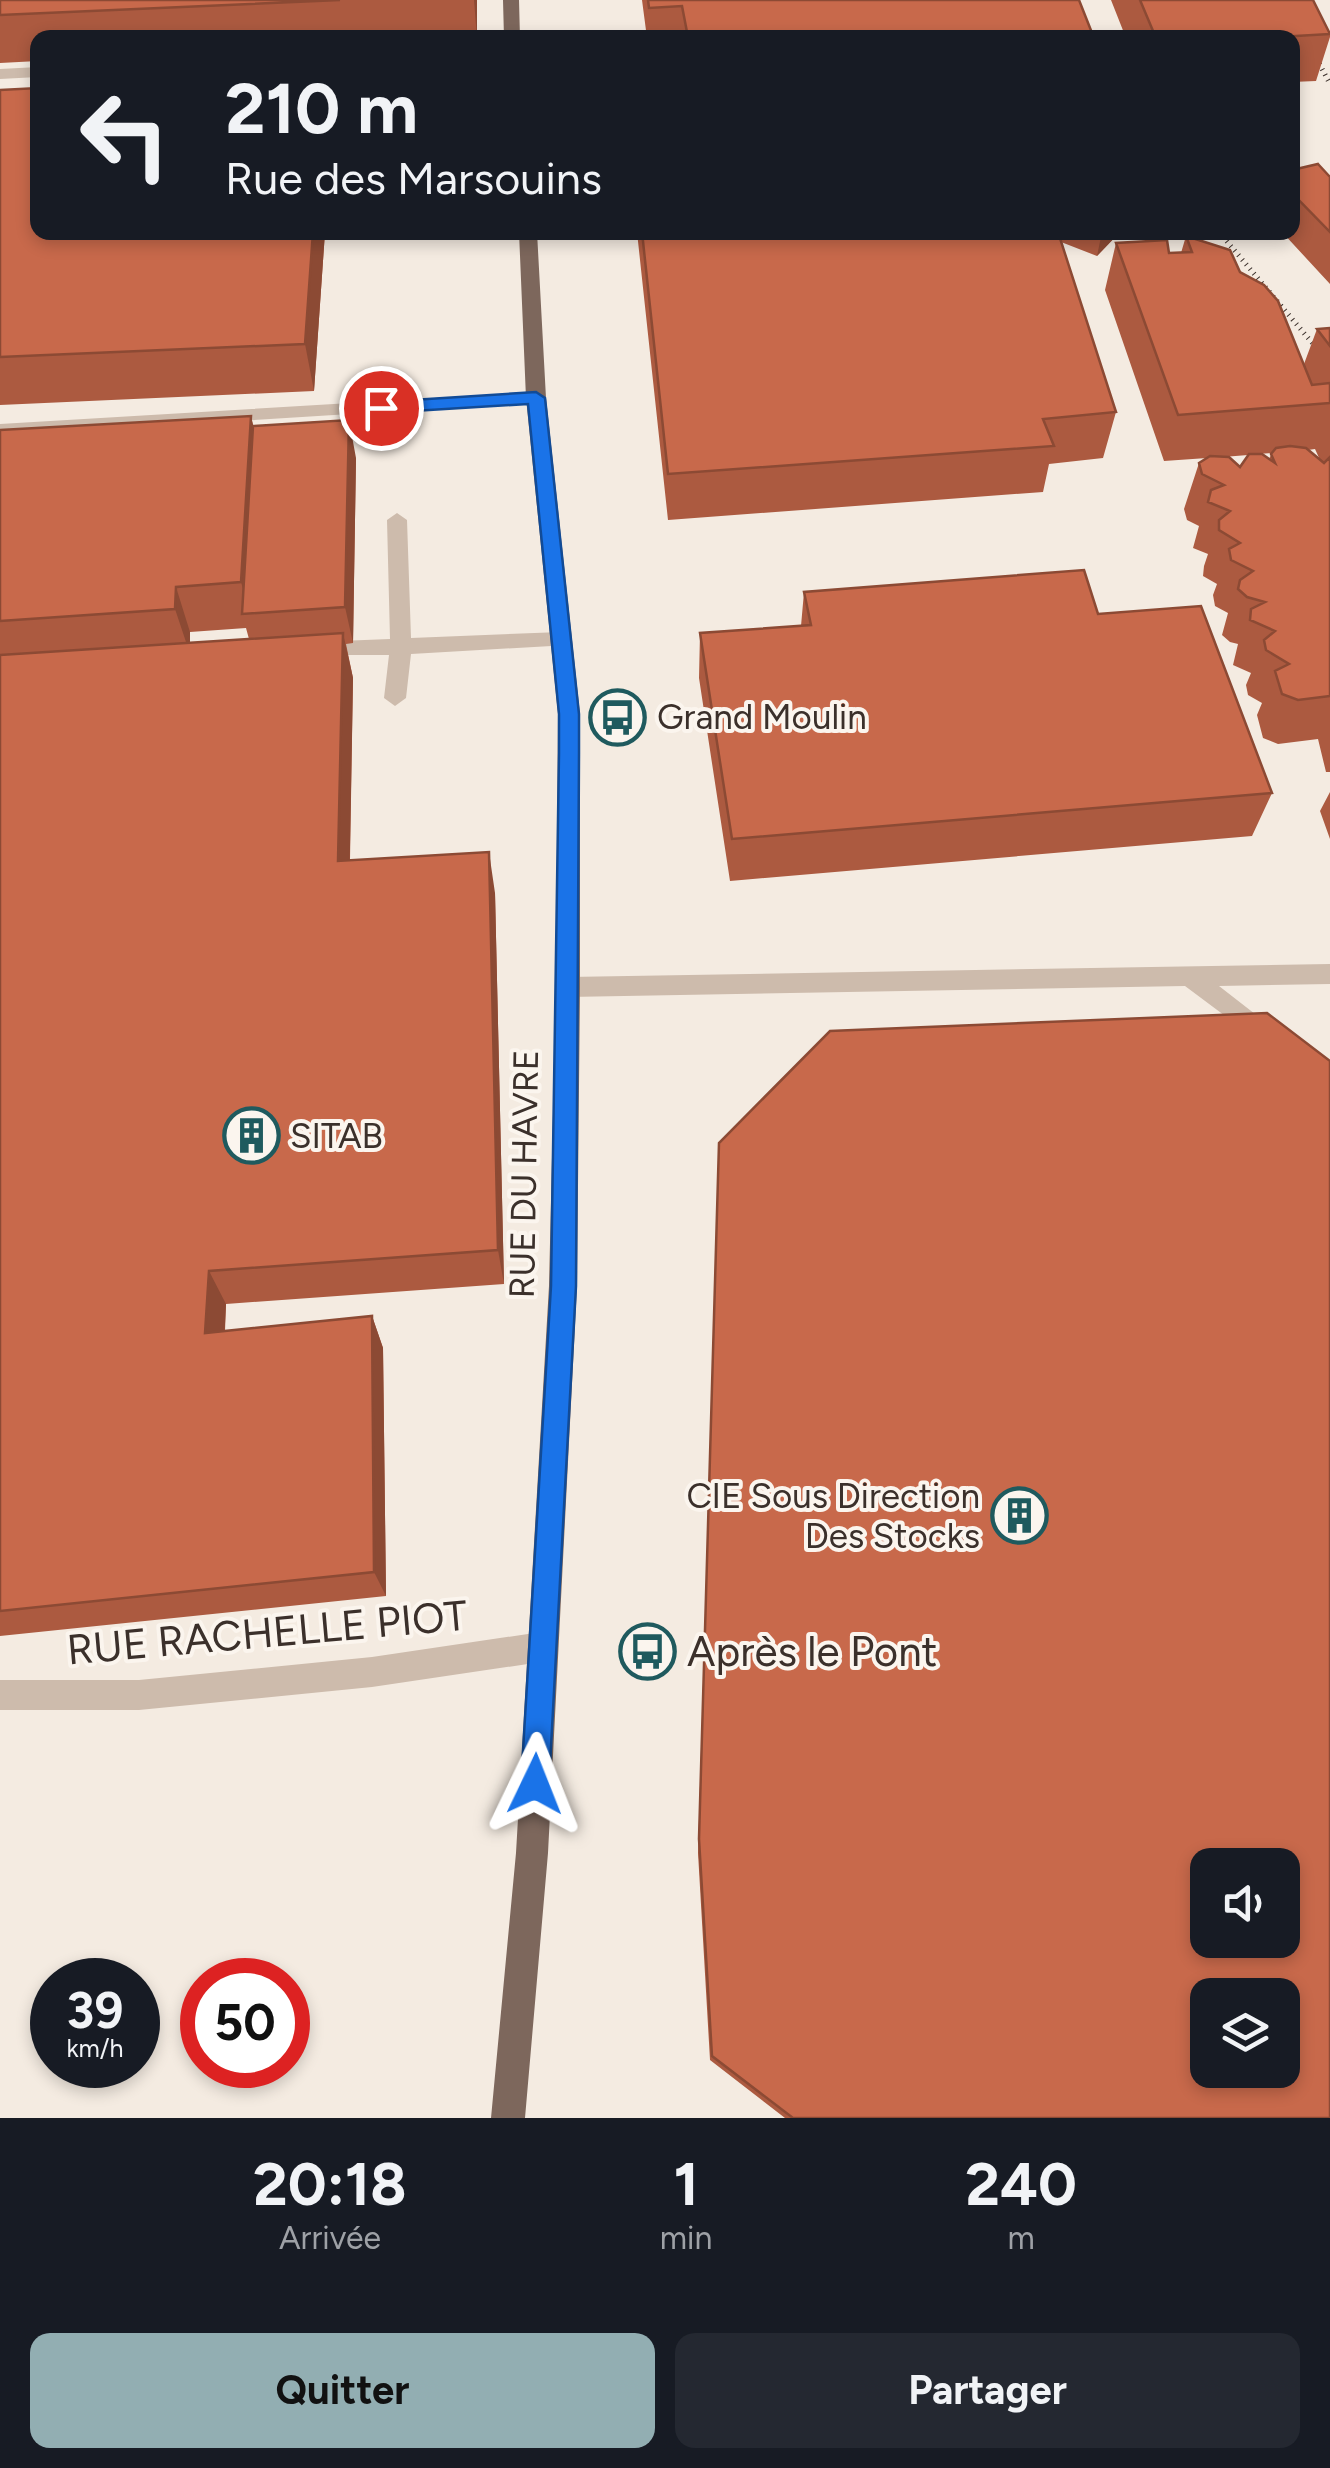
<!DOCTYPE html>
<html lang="fr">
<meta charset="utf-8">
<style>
:root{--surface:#171b24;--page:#242831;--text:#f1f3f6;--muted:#9ea1a6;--accent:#92aeb2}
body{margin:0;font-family:Figtree,sans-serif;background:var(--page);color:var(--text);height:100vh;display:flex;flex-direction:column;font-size:38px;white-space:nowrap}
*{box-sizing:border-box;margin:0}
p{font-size:32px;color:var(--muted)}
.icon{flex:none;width:55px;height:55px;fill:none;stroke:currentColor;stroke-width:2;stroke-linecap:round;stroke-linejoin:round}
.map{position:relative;height:2118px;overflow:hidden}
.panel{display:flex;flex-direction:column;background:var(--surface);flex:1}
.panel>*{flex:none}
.hud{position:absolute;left:30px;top:30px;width:1270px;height:210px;border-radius:20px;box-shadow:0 5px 15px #0003;background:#171b24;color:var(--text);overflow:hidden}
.fabs{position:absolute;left:1190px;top:1848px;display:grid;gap:20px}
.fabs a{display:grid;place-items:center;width:110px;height:110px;border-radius:20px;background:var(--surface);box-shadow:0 5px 15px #0003;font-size:50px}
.speed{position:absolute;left:30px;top:1958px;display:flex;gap:20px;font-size:50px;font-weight:700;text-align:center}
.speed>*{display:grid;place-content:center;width:130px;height:130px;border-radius:50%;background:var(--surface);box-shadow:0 5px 15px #0003;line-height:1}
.speed small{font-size:25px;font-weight:400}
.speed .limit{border:15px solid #d22;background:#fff;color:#111}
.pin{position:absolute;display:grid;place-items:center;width:85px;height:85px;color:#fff;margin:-42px;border:5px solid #fff;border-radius:50%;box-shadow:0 2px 10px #0007}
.me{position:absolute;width:110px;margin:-55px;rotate:2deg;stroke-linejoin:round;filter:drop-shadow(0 0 8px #0008)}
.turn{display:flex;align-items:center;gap:35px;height:210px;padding:0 30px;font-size:45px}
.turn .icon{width:130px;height:130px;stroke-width:2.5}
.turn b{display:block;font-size:70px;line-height:85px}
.eta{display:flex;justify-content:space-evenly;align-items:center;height:170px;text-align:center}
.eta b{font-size:60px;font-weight:700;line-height:70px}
.cta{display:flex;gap:20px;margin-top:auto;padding:20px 30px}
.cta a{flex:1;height:115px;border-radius:20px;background:var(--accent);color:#111;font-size:40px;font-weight:700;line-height:115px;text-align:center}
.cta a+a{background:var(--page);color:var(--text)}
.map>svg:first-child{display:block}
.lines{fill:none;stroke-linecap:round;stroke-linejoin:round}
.minor{fill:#cdbbac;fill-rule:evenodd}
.major{fill:#7d675c;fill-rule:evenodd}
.rail{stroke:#3b302b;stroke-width:5;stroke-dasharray:1 5;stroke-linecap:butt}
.wall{fill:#ac5a40;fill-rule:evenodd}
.shaded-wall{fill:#8c4a34}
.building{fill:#c8694b;stroke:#8c4a34;stroke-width:2.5;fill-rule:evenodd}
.route{fill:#1a73e8;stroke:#114b97;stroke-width:2.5}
.labels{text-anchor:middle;stroke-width:8;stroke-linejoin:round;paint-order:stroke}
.poi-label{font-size:35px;fill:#3b302b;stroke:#fbf5ee;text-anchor:start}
.street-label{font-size:35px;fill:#3b302b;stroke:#fbf5ee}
.near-street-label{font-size:42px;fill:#3b302b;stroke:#fbf5ee}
.near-poi-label{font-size:42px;fill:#3b302b;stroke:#fbf5ee;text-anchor:start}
</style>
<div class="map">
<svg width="1330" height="2118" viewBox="0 0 1330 2118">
<rect width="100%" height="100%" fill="#f4ebe1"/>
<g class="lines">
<path class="minor" d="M38,67V77L0,79V69Z
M536,392L546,398L543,402L0,436V424Z
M397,513L407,520L411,638L561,632L569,635V645L411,654L406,698L395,706L384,698L389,655H306L303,650L314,642L390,639L387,520Z
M1330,964V984L1219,986L1273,1028L1276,1035L1273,1042L1264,1045L1185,986L568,997L559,994L556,987L559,980L568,977Z
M541,1632L552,1636L556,1647L552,1658L541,1662L372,1687L139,1710H0V1680H139L372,1657Z"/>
<path class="major" d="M503,0H519L520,38H504Z
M519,232H537L546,398L580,714V987L577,1286L548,1853L525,2118H491L516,1853L549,1286L556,987L558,714L526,398Z"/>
<path class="rail" d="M1286,0L1330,84
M1219,232L1330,364"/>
</g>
<path class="wall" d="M0,0H477V38H38V61L0,63Z
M642,0H1079L1094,38H647Z
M1111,0H1313L1330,33V37L1316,81L1292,82V38H1126Z
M0,90L325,232L314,391L0,405Z
M1292,170L1330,177V284L1282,232H1292Z
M637,232H1120L1097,256L1061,242L1116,412L1103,458L1049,464L1043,492L668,520Z
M1186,236L1240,272L1304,364L1317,329L1330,328V772H1326L1318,739L1278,744L1263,738L1257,715L1262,703L1248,695L1246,685L1251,673L1233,665L1238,644L1230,642L1222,635L1228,613L1215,606L1213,595L1217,584L1203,576L1204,566L1208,554L1193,548L1199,526L1187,520L1184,509L1199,463L1207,458L1164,461L1105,290L1116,243L1169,253H1181ZM1315,449L1320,460L1308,450ZM1272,453L1269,459L1258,454ZM1248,455L1240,467L1223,457Z
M251,416L253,426L356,458L353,643L346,644L353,678L350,860L495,893L504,1284L226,1304L225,1331L372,1316L383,1348L386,1596L0,1636V430ZM246,628L249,639L190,643V632Z
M804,592L1098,614L1272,793L1252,836L730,881L699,678L700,633L801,626Z
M1330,792V839L1320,811Z
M719,1143L1330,2118H785L710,2060L698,1853Z"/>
<path class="shaded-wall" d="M474,0H477V38Z
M313,232H325L314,391L305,344Z
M1102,232H1120L1097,256Z
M251,416L262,463L250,613L241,582Z
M349,420L356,458L353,643L345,607Z
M176,587L190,632V654L175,609Z
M343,633L353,678L349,902L338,861Z
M489,852L495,893L504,1284L498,1250Z
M209,1271L226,1304L223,1363L205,1333Z
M372,1316L383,1348L386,1596L374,1572Z"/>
<path class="building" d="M0,0H340L0,15Z
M648,0H1079L1094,38H759L687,32L682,6L649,8Z
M1140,0H1313L1330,34L1261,38H1156Z
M38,88V232H313L305,344L0,357V90Z
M1318,164L1330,177V232L1292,193V170Z
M642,232H1058L1116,412L1043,419L1054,446L668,474Z
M1186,236L1230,250L1240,272L1264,285L1278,301L1312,385L1330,383V403L1178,415L1116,243L1167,240L1169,253L1192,252Z
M1330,328V346L1317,329Z
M251,416L241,582L176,587L175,609L0,621V430Z
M349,420L345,607L242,614L253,426Z
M1290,446L1306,448L1324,463L1330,457V696L1298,700L1282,694L1275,671L1289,664L1266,650L1264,640L1275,631L1250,620L1251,609L1265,602L1247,597L1238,589L1240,580L1253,571L1231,560L1229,549L1240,543L1219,530V520L1230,511L1208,502L1211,490L1224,485L1202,474L1199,463L1210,456L1229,457L1240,467L1249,454H1262L1275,463L1271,454L1276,448Z
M1084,570L1098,614L1201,606L1272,793L732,839L700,633L811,625L804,592Z
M343,633L338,861L489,852L498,1250L209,1271L205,1333L372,1316L374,1572L0,1611V655Z
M1267,1013L1330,1061V2118H793L712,2056L699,1839L719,1143L830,1031ZM1208,1865H1282V1940H1208ZM1208,1995H1282V2070H1208Z"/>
<path class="route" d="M536,392L545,398L579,714V753L576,1286L549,1784L545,1794L535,1799L525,1794L521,1784L551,1286L559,753V714L528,404L381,413L372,408L381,402Z"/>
<defs>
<symbol id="bus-ring" viewBox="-11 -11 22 22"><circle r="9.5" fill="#fbf5ee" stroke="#1f5a5e" stroke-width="1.5"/><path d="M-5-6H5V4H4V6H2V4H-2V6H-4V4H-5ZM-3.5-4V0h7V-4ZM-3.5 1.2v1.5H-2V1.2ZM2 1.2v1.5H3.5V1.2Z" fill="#1f5a5e"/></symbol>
<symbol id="building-ring" viewBox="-11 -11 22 22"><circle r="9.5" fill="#fbf5ee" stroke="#1f5a5e" stroke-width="1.5"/><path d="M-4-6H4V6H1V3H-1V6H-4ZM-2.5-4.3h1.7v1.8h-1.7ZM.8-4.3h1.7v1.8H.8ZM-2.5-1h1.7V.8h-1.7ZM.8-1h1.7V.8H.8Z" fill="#1f5a5e"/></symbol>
</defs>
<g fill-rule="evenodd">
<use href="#bus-ring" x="586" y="686" width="63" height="63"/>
<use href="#building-ring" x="220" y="1104" width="63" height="63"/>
<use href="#building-ring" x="988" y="1484" width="63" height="63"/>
<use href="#bus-ring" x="616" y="1620" width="63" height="63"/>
</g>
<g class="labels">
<g class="poi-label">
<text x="657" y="729">Grand Moulin</text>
<text x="290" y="1148">SITAB</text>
<text x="980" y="1508" text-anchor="end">CIE Sous Direction<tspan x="980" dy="40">Des Stocks</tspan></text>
</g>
<g class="street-label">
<text transform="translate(524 1174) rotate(-89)" y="12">RUE DU HAVRE</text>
</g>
<g class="near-street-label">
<text transform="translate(267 1632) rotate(-5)" y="15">RUE RACHELLE PIOT</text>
</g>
<g class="near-poi-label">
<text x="687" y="1666">Après le Pont</text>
</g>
</g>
</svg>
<div class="fabs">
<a><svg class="icon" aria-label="sound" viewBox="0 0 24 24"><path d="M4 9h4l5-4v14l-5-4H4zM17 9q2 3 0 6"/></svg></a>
<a><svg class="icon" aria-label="layers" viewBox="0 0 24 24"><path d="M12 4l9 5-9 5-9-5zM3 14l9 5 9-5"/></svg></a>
</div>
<div class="speed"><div>39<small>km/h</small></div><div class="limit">50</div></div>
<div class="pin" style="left:381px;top:408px;background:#d93025"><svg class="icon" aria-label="arrive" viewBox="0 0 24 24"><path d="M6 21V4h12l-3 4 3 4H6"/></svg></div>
<svg class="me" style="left:535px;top:1784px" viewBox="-20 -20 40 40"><path d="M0-17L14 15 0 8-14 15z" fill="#1a73e8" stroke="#fff" stroke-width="4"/></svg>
<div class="hud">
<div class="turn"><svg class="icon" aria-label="left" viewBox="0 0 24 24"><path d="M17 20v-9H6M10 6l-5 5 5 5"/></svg><div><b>210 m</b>Rue des Marsouins</div></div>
</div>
</div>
<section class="panel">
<div class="eta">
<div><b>20:18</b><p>Arrivée</p></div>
<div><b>1</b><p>min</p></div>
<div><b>240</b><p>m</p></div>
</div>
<div class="cta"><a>Quitter</a><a>Partager</a></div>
</section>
